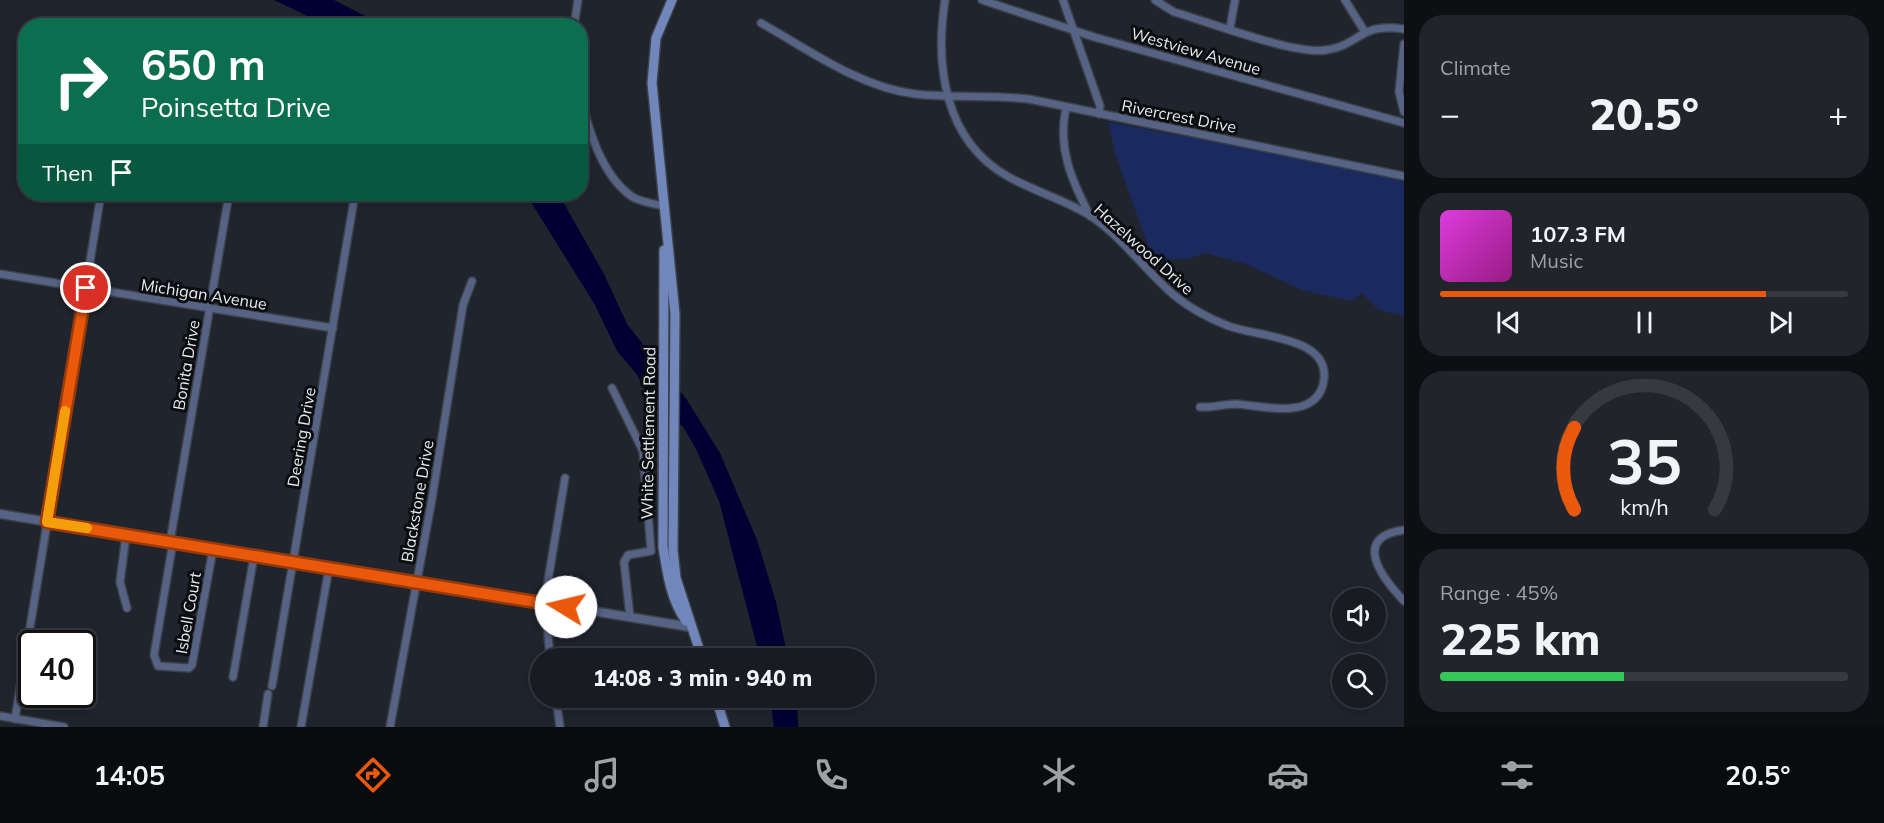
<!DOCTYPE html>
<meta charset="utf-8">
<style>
:root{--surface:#181b22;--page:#21242a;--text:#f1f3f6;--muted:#9fa1a5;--line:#363940;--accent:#ea580c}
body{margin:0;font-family:Mulish,sans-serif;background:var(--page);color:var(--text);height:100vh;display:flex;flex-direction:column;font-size:22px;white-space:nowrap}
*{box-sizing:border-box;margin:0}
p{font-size:20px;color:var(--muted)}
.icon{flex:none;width:33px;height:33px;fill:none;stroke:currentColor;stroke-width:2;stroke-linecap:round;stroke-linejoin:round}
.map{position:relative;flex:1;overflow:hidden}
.sheet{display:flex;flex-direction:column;gap:15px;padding:15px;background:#0d0f13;width:480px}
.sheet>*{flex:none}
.top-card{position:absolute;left:18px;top:18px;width:570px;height:183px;border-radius:24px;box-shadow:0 3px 15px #0003,0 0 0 2px var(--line);background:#0b6e4f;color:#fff;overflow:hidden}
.tools{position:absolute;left:1332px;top:588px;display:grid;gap:12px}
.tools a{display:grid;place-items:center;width:54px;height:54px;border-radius:50%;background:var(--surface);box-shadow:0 3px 15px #0003,0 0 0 2px var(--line);font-size:30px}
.speed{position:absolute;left:18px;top:630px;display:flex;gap:12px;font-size:30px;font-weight:700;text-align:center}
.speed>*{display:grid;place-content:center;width:78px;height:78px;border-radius:50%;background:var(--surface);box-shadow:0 3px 15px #0003,0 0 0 2px var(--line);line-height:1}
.speed .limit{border:3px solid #111;border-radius:9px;background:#fff;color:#111}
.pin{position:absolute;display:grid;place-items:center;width:51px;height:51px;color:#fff;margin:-26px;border:3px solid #fff;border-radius:50%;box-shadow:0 2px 6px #0007}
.me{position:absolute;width:66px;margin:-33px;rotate:279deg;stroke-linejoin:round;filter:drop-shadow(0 0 4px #0008)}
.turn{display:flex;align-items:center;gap:21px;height:126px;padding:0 24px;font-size:27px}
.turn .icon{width:78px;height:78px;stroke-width:2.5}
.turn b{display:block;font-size:42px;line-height:51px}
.then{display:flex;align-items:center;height:57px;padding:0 24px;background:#0003;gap:12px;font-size:22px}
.big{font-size:45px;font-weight:800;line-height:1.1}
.sheet .card{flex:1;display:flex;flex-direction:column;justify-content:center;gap:9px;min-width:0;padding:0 21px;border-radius:24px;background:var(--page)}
.sheet .dial{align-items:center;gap:0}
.dial svg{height:156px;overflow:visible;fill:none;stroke:var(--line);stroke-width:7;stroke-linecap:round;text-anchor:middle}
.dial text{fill:var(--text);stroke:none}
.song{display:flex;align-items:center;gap:18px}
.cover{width:72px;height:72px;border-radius:9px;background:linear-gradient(135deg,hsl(300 70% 55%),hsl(310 70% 35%))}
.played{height:6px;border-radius:3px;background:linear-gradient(90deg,var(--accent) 80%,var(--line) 80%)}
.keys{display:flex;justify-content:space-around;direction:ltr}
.heat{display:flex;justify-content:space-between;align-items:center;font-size:33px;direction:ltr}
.charge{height:9px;border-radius:4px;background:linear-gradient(90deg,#34c759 45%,var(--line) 0)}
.trip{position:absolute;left:530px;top:648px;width:345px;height:60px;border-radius:30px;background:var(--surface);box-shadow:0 3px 15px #0003,0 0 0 2px var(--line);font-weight:800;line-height:60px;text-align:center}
.menu{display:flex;height:96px;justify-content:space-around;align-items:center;background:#0a0b0e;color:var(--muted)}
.menu .icon{width:42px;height:42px}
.menu .active{color:var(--accent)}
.menu b{font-size:27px;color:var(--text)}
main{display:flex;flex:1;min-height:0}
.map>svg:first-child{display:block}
.green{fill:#1a2a5e}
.water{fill:#020033}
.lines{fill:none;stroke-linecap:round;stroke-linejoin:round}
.minor-casing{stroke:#3c4048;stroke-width:10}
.tertiary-casing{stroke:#3c4048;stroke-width:11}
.secondary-casing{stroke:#3c4048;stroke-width:12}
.minor{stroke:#566384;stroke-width:7}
.tertiary{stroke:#566384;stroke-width:8}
.secondary{stroke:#7186bb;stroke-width:9}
.route-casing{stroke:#983908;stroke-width:15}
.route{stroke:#ea580c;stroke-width:10}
.slow{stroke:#f59e0b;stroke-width:10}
.labels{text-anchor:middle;stroke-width:6;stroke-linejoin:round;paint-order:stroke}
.street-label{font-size:16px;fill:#e9ebf1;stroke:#0c0d11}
</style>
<main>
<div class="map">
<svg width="1404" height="727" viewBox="0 0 1404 727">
<rect width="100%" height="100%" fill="#20242d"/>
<path class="green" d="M1108,122L1327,163L1404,181V316L1379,310L1362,293L1351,301L1302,290L1246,264L1205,253L1188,259L1153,260L1115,153Z"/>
<g class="water">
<path d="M274,0H334L383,25H326Z"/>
<path d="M526,194H556L562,200L604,274L627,324L687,400L720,453L757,540L776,602L788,658H760L719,501L697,451L684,428L642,386L638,376L617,351L595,305Z"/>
<path d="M770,698H797L798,727H774Z"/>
</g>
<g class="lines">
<g class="minor-casing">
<g id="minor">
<path d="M945,0C935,65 944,140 1007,176C1033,191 1063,199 1089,215C1122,236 1145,271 1175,296C1190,308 1208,318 1226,325C1253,337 1329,335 1324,379C1319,422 1264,406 1236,404C1224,404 1212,408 1200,407"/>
<path d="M982,0L1094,37L1404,123"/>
<path d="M1063,0L1100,106L1099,114"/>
<path d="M1155,0L1174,12C1209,22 1294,55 1326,50C1361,45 1359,22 1404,29"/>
<path d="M1345,0L1365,32"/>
<path d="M761,23C809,50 859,87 915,94C953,98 991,95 1029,99L1404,176"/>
<path d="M574,26L578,0"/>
<path d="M1230,28L1235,0"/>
<path d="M1404,44L1399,92L1404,112"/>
<path d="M580,96C589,130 601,174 631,196C639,202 653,203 663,206"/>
<path d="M1066,108C1057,148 1072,181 1090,216"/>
<path d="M0,274L333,328"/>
<path d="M612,388L643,451L651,551L628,555L624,562L630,617"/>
<path d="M1404,530C1350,537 1383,579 1404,601"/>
<path d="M126,535L120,582L127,608"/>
<path d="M170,542L229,194"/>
<path d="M173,542L154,655L158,666L189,668L192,665L213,549"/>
<path d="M550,658L545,599L565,478"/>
<path d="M233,677L254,556"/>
<path d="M272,686L355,194"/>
<path d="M556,698L560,727"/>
<path d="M0,716L64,727"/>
<path d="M15,719L101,194"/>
<path d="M263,727L268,694"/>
<path d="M301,727L329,568"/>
<path d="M390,727L432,499L463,305L472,281"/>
</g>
</g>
<g class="tertiary-casing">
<path id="tertiary" d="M0,514L690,627"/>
</g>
<g class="secondary-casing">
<g id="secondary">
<path d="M672,0L656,38L652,83L675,314L673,550L676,578L702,658"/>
<path d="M664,250L663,547C667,573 671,601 686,621"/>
<path d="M716,698L725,727"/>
</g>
</g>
<use href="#minor" class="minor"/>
<use href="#tertiary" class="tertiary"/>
<use href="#secondary" class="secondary"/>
</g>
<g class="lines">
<g class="route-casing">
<path id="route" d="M86,288L47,522L566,607"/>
</g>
<use href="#route" class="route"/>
<path class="slow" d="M65,411L47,522L87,528"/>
</g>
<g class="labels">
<g class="street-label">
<text transform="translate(1196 51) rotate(16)" y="6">Westview Avenue</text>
<text transform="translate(1179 116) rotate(11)" y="6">Rivercrest Drive</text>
<text transform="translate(1144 249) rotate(42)" y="6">Hazelwood Drive</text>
<text transform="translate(204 294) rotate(9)" y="6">Michigan Avenue</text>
<text transform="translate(186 365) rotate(-80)" y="6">Bonita Drive</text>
<text transform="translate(648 433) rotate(-89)" y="6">White Settlement Road</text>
<text transform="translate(301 437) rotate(-80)" y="6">Deering Drive</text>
<text transform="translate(417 501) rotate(-80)" y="6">Blackstone Drive</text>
<text transform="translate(188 613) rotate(-80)" y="6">Isbell Court</text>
</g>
</g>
</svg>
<div class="tools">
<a><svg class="icon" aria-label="sound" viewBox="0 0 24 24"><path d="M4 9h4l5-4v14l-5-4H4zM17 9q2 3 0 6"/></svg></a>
<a><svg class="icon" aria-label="search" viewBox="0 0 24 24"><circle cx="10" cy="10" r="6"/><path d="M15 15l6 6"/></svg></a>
</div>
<div class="speed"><div class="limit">40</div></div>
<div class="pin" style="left:86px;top:288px;background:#d93025"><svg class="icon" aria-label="arrive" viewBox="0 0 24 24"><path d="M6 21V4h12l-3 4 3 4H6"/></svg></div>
<svg class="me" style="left:566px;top:607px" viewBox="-20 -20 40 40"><circle r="19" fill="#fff"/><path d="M0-13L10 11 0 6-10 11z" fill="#ea580c"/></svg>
<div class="trip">14:08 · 3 min · 940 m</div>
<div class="top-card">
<div class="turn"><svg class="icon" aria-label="right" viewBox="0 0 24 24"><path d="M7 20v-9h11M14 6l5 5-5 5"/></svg><div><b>650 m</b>Poinsetta Drive</div></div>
<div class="then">Then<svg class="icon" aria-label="arrive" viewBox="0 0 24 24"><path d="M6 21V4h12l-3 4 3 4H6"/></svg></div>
</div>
</div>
<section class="sheet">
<div class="card"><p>Climate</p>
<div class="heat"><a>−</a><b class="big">20.5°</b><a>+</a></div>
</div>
<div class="card">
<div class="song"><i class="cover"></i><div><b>107.3 FM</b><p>Music</p></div></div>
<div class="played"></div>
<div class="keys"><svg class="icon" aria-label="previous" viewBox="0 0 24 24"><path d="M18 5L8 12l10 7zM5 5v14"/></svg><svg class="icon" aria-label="pause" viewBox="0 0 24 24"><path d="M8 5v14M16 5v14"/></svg><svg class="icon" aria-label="next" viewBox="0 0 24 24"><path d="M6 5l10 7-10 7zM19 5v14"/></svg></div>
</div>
<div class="card dial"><svg viewBox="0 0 100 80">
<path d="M14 69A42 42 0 1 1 86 69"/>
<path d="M14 69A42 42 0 0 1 14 27" stroke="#ea580c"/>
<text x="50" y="56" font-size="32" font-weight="700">35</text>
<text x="50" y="72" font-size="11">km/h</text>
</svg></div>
<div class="card"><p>Range · 45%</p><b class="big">225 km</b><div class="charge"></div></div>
</section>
</main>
<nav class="menu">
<b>14:05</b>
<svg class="icon active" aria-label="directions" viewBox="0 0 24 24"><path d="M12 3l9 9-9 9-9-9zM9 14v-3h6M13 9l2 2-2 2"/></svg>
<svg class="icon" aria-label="music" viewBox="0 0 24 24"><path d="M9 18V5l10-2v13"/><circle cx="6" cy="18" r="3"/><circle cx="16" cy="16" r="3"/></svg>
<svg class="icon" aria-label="phone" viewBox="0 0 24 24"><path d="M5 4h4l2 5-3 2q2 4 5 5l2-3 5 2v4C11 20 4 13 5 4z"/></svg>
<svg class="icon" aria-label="climate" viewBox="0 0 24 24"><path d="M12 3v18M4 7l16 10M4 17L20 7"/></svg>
<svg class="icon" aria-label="car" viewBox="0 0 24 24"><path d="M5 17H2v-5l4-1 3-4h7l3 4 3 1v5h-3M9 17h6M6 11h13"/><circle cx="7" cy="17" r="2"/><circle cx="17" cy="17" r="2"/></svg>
<svg class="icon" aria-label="filters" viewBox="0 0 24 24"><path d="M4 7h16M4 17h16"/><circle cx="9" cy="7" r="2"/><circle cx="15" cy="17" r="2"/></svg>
<b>20.5°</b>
</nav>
